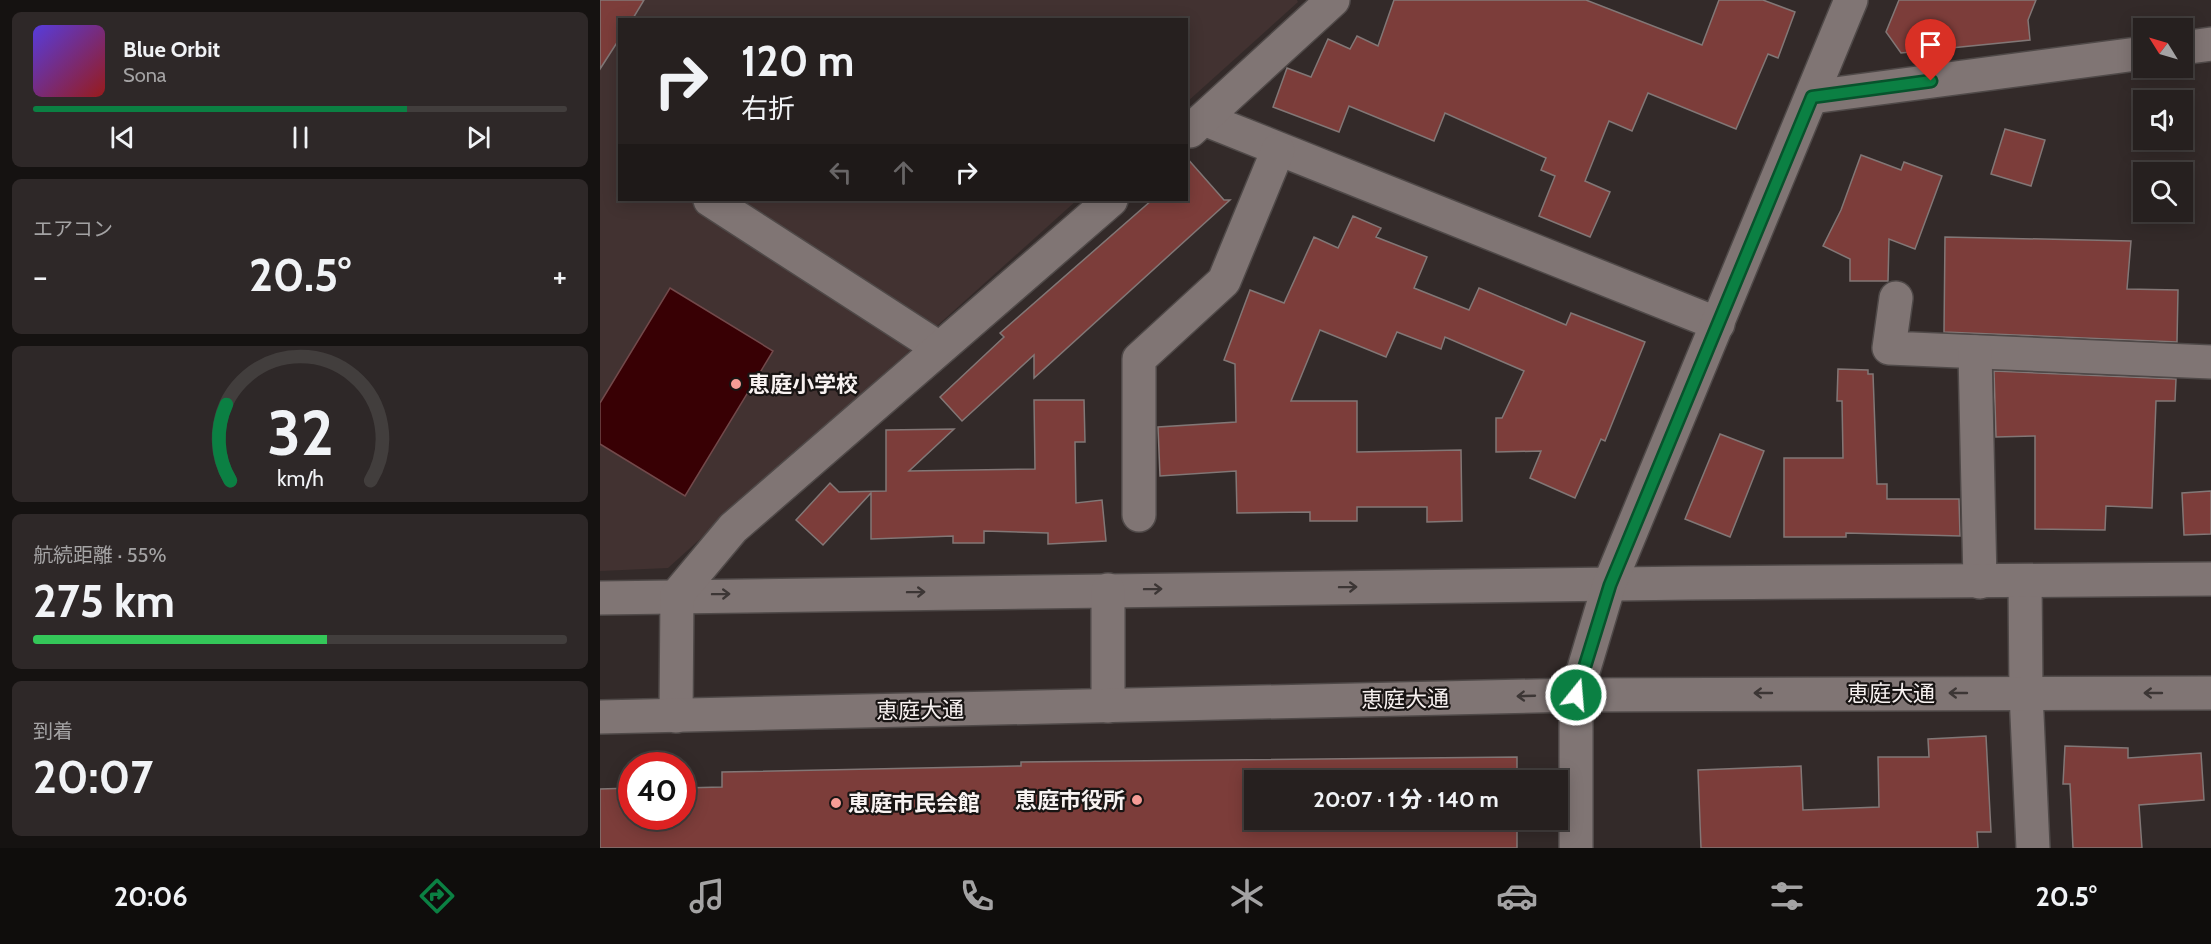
<!DOCTYPE html>
<html lang="ja">
<meta charset="utf-8">
<style>
:root{--surface:#26201f;--page:#2e2828;--text:#f1f3f6;--muted:#a4a3a4;--line:#423e3d;--accent:#0b8043}
body{margin:0;font-family:Cabin,"Noto Sans JP",sans-serif;background:var(--page);color:var(--text);height:100vh;display:flex;flex-direction:column;font-size:22px;white-space:nowrap}
*{box-sizing:border-box;margin:0}
p{font-size:20px;color:var(--muted)}
.icon{flex:none;width:33px;height:33px;fill:none;stroke:currentColor;stroke-width:2;stroke-linecap:round;stroke-linejoin:round}
.map{position:relative;flex:1;overflow:hidden}
.drawer{display:flex;flex-direction:column;gap:12px;padding:12px;background:#151211;width:600px}
.drawer>*{flex:none}
.guide{position:absolute;left:18px;top:18px;width:570px;height:183px;border-radius:0px;box-shadow:0 3px 15px #0003,0 0 0 2px var(--line);background:#26201f;color:var(--text);overflow:hidden}
.needle{width:39px;rotate:307deg}
.fabs{position:absolute;left:1533px;top:18px;display:grid;gap:12px}
.fabs a{display:grid;place-items:center;width:60px;height:60px;border-radius:0px;background:var(--surface);box-shadow:0 3px 15px #0003,0 0 0 2px var(--line);font-size:30px}
.speed{position:absolute;left:18px;top:752px;display:flex;gap:12px;font-size:30px;font-weight:700;text-align:center}
.speed>*{display:grid;place-content:center;width:78px;height:78px;border-radius:50%;background:var(--surface);box-shadow:0 3px 15px #0003,0 0 0 2px var(--line);line-height:1}
.speed .limit{border:9px solid #d22;background:#fff;color:#111}
.pin{position:absolute;display:grid;place-items:center;width:51px;height:51px;color:#fff;margin:-62px -26px;border-radius:50% 50% 50% 0;rotate:-45deg;box-shadow:0 0 6px #0007}
.pin .icon{rotate:45deg}
.me{position:absolute;width:66px;margin:-33px;rotate:17deg;stroke-linejoin:round;filter:drop-shadow(0 0 4px #0008)}
.turn{display:flex;align-items:center;gap:21px;height:126px;padding:0 24px;font-size:27px}
.turn .icon{width:78px;height:78px;stroke-width:2.5}
.turn b{display:block;font-size:42px;line-height:51px}
.lanes{display:flex;align-items:center;height:57px;padding:0 24px;background:#0003;justify-content:center;gap:30px;direction:ltr}
.lanes .off{opacity:.35}
.big{font-size:45px;font-weight:800;line-height:1.1}
.drawer .tile{flex:1;display:flex;flex-direction:column;justify-content:center;gap:9px;min-width:0;padding:0 21px;border-radius:9px;background:var(--page)}
.drawer .dial{align-items:center;gap:0}
.dial svg{height:156px;overflow:visible;fill:none;stroke:var(--line);stroke-width:7;stroke-linecap:round;text-anchor:middle}
.dial text{fill:var(--text);stroke:none}
.song{display:flex;align-items:center;gap:18px}
.cover{width:72px;height:72px;border-radius:9px;background:linear-gradient(135deg,hsl(250 70% 55%),hsl(0 70% 35%))}
.played{height:6px;border-radius:3px;background:linear-gradient(90deg,var(--accent) 70%,var(--line) 70%)}
.keys{display:flex;justify-content:space-around;direction:ltr}
.heat{display:flex;justify-content:space-between;align-items:center;font-size:33px;direction:ltr}
.charge{height:9px;border-radius:4px;background:linear-gradient(90deg,#34c759 55%,var(--line) 0)}
.trip{position:absolute;left:644px;top:770px;width:324px;height:60px;border-radius:0px;background:var(--surface);box-shadow:0 3px 15px #0003,0 0 0 2px var(--line);font-weight:800;line-height:60px;text-align:center}
.dock{display:flex;height:96px;justify-content:space-around;align-items:center;background:#0f0d0c;color:var(--muted)}
.dock .icon{width:42px;height:42px}
.dock .selected{color:var(--accent)}
.dock b{font-size:27px;color:var(--text)}
main{display:flex;flex:1;min-height:0}
.map>svg:first-child{display:block}
.built{fill:#423231}
.water{fill:#380004;stroke:#72494b;stroke-width:1.5}
.building{fill:#7c3d3a;stroke:#827776;stroke-width:1.5}
.lines{fill:none;stroke-linecap:round;stroke-linejoin:round}
.minor-casing{stroke:#4f4948;stroke-width:36}
.minor{stroke:#807574;stroke-width:33}
.oneway{stroke:#3c3635}
.route-casing{stroke:#07532c;stroke-width:15}
.route{stroke:#0b8043;stroke-width:10}
.poi-dot{fill:#f59c96;stroke:#181413;stroke-width:2}
.labels{text-anchor:middle;stroke-width:4.5;stroke-linejoin:round;paint-order:stroke}
.poi-label{font-size:22px;font-weight:bold;fill:#f8f2f1;stroke:#181413;text-anchor:start}
.street-label{font-size:22px;fill:#f8f2f1;stroke:#181413}
</style>
<main>
<section class="drawer">
<div class="tile">
<div class="song"><i class="cover"></i><div><b>Blue Orbit</b><p>Sona</p></div></div>
<div class="played"></div>
<div class="keys"><svg class="icon" aria-label="previous" viewBox="0 0 24 24"><path d="M18 5L8 12l10 7zM5 5v14"/></svg><svg class="icon" aria-label="pause" viewBox="0 0 24 24"><path d="M8 5v14M16 5v14"/></svg><svg class="icon" aria-label="next" viewBox="0 0 24 24"><path d="M6 5l10 7-10 7zM19 5v14"/></svg></div>
</div>
<div class="tile"><p>エアコン</p>
<div class="heat"><a>−</a><b class="big">20.5°</b><a>+</a></div>
</div>
<div class="tile dial"><svg viewBox="0 0 100 80">
<path d="M14 69A42 42 0 1 1 86 69"/>
<path d="M14 69A42 42 0 0 1 12 30" stroke="#0b8043"/>
<text x="50" y="56" font-size="32" font-weight="700">32</text>
<text x="50" y="72" font-size="11">km/h</text>
</svg></div>
<div class="tile"><p>航続距離 · 55%</p><b class="big">275 km</b><div class="charge"></div></div>
<div class="tile"><p>到着</p><b class="big">20:07</b></div>
</section>
<div class="map">
<svg width="1611" height="848" viewBox="0 0 1611 848">
<rect width="100%" height="100%" fill="#332a29"/>
<path class="built" d="M0,0H697L698,2L587,102L586,20H20V200H477L68,568L0,571Z"/>
<path class="water" d="M70,288L173,351L85,496L0,444V403Z"/>
<g class="building">
<path d="M0,0H44L32,20H20V38L0,69Z"/>
<path d="M794,0H986L1102,45L1119,0H1163L1195,12L1178,58L1168,54L1136,129L1048,93L1032,131L1009,121L985,181L1010,192L990,237L939,216L955,176L941,170L946,158L845,113L834,141L749,106L739,132L673,107L687,68L711,77L728,39L750,49L757,36L778,46Z"/>
<path d="M1299,0H1436L1428,20L1430,40L1301,53L1286,32Z"/>
<path d="M1405,129L1445,140L1431,186L1391,174Z"/>
<path d="M1261,155L1301,170L1304,162L1342,176L1315,249L1289,239L1288,281H1250V259L1223,246L1241,210Z"/>
<path d="M586,157L624,200H630L434,378V355L362,421L340,397L404,337L400,333L552,200H586Z"/>
<path d="M753,216L781,228L776,237L827,257L814,288L869,310L879,288L966,325L971,313L1045,342L1005,441L1001,439L975,498L930,478L941,451L896,452V418H902L924,371L845,337L841,349L797,332L786,357L720,330L691,401H757V452L861,450L862,521L827,522V507H757V521H710V512L637,513L636,471L560,476L558,427L636,422L635,364L624,360L650,290L684,303L714,237L738,248Z"/>
<path d="M1345,237L1531,241L1527,289L1578,290L1577,342L1344,332Z"/>
<path d="M1238,369L1268,370V374H1273L1277,484H1287V499H1359L1360,536L1246,533V537H1184V458H1243L1242,401H1237Z"/>
<path d="M1394,371L1576,379L1575,401H1556L1552,508L1506,506L1505,530L1435,529V436L1396,437Z"/>
<path d="M434,400H484L485,442H475L476,503L502,500L506,541L448,544V533L384,531V543H353V536L271,539V493L223,545L196,520L230,483L239,492L286,491V430L354,429L309,471L435,469Z"/>
<path d="M1120,434L1164,451L1130,537L1085,519Z"/>
<path d="M1611,491V534L1584,535L1582,493Z"/>
<path d="M1386,736L1391,832H1377L1378,848H1101L1098,770L1201,766L1203,810L1279,807L1278,757H1329L1328,739Z"/>
<path d="M1465,746L1528,748V758L1601,753L1604,800L1539,805L1542,848H1473L1470,784H1463Z"/>
<path d="M917,757V780H654V819H917V848H0V789L32,788V816H82V788L122,787V772L421,766V762Z"/>
</g>
<g class="lines">
<g class="minor-casing">
<g id="minor">
<path d="M1582,48L1611,44"/>
<path d="M1212,97L1544,53"/>
<path d="M604,119L1118,324"/>
<path d="M590,131L733,0"/>
<path d="M110,200L339,348"/>
<path d="M1296,298L1289,348L1611,362"/>
<path d="M1375,352L1380,582"/>
<path d="M539,515V359L624,281L678,150"/>
<path d="M1425,582L1426,693L1433,848"/>
<path d="M0,598L1091,583L1611,579"/>
<path d="M508,706V590"/>
<path d="M76,716L77,595L133,528L511,200"/>
<path d="M0,717L976,695L1611,693"/>
<path d="M976,848V695L1009,585L1251,0"/>
</g>
</g>
<use href="#minor" class="minor"/>
</g>
<defs><path id="oneway-shaft" d="M-6 0H5M1.5-3L5.5 0L1.5 3" fill="none" stroke-width="1.6" stroke-linecap="round" stroke-linejoin="round" transform="scale(1.5)"/></defs>
<g class="oneway">
<use href="#oneway-shaft" transform="translate(748 587) rotate(-1)"/>
<use href="#oneway-shaft" transform="translate(553 589) rotate(-1)"/>
<use href="#oneway-shaft" transform="translate(316 592) rotate(-1)"/>
<use href="#oneway-shaft" transform="translate(121 594) rotate(-1)"/>
<use href="#oneway-shaft" transform="translate(1163 693) rotate(180)"/>
<use href="#oneway-shaft" transform="translate(1358 693) rotate(180)"/>
<use href="#oneway-shaft" transform="translate(1553 693) rotate(180)"/>
<use href="#oneway-shaft" transform="translate(926 696) rotate(178)"/>
</g>
<g class="lines">
<g class="route-casing">
<path id="route" d="M976,695L1010,585L1212,97L1331,81"/>
</g>
<use href="#route" class="route"/>
</g>
<g class="poi-dot">
<circle cx="136" cy="384" r="6"/>
<circle cx="537" cy="800" r="6"/>
<circle cx="236" cy="803" r="6"/>
</g>
<g class="labels">
<g class="poi-label">
<text x="148" y="392">恵庭小学校</text>
<text x="525" y="808" text-anchor="end">恵庭市役所</text>
<text x="248" y="811">恵庭市民会館</text>
</g>
<g class="street-label">
<text x="1291" y="701">恵庭大通</text>
<text transform="translate(805 699) rotate(-1)" y="8">恵庭大通</text>
<text transform="translate(320 710) rotate(-1)" y="8">恵庭大通</text>
</g>
</g>
</svg>
<div class="fabs">
<a><svg class="needle" viewBox="-14 -14 28 28"><path d="M0-13l5 13h-10z" fill="#e53935"/><path d="M0 13l5-13h-10z" fill="#a4a3a4"/></svg></a>
<a><svg class="icon" aria-label="sound" viewBox="0 0 24 24"><path d="M4 9h4l5-4v14l-5-4H4zM17 9q2 3 0 6"/></svg></a>
<a><svg class="icon" aria-label="search" viewBox="0 0 24 24"><circle cx="10" cy="10" r="6"/><path d="M15 15l6 6"/></svg></a>
</div>
<div class="speed"><div class="limit">40</div></div>
<div class="pin" style="left:1331px;top:81px;background:#d93025"><svg class="icon" aria-label="arrive" viewBox="0 0 24 24"><path d="M6 21V4h12l-3 4 3 4H6"/></svg></div>
<svg class="me" style="left:976px;top:695px" viewBox="-20 -20 40 40"><circle r="17" fill="#0b8043" stroke="#fff" stroke-width="3"/><path d="M0-11L8 9 0 5-8 9z" fill="#fff"/></svg>
<div class="trip">20:07 · 1 分 · 140 m</div>
<div class="guide">
<div class="turn"><svg class="icon" aria-label="right" viewBox="0 0 24 24"><path d="M7 20v-9h11M14 6l5 5-5 5"/></svg><div><b>120 m</b>右折</div></div>
<div class="lanes"><svg class="icon off" aria-label="left" viewBox="0 0 24 24"><path d="M17 20v-9H6M10 6l-5 5 5 5"/></svg><svg class="icon off" aria-label="ahead" viewBox="0 0 24 24"><path d="M12 20V5M6 11l6-6 6 6"/></svg><svg class="icon" aria-label="right" viewBox="0 0 24 24"><path d="M7 20v-9h11M14 6l5 5-5 5"/></svg></div>
</div>
</div>
</main>
<nav class="dock">
<b>20:06</b>
<svg class="icon selected" aria-label="directions" viewBox="0 0 24 24"><path d="M12 3l9 9-9 9-9-9zM9 14v-3h6M13 9l2 2-2 2"/></svg>
<svg class="icon" aria-label="music" viewBox="0 0 24 24"><path d="M9 18V5l10-2v13"/><circle cx="6" cy="18" r="3"/><circle cx="16" cy="16" r="3"/></svg>
<svg class="icon" aria-label="phone" viewBox="0 0 24 24"><path d="M5 4h4l2 5-3 2q2 4 5 5l2-3 5 2v4C11 20 4 13 5 4z"/></svg>
<svg class="icon" aria-label="climate" viewBox="0 0 24 24"><path d="M12 3v18M4 7l16 10M4 17L20 7"/></svg>
<svg class="icon" aria-label="car" viewBox="0 0 24 24"><path d="M5 17H2v-5l4-1 3-4h7l3 4 3 1v5h-3M9 17h6M6 11h13"/><circle cx="7" cy="17" r="2"/><circle cx="17" cy="17" r="2"/></svg>
<svg class="icon" aria-label="filters" viewBox="0 0 24 24"><path d="M4 7h16M4 17h16"/><circle cx="9" cy="7" r="2"/><circle cx="15" cy="17" r="2"/></svg>
<b>20.5°</b>
</nav>
